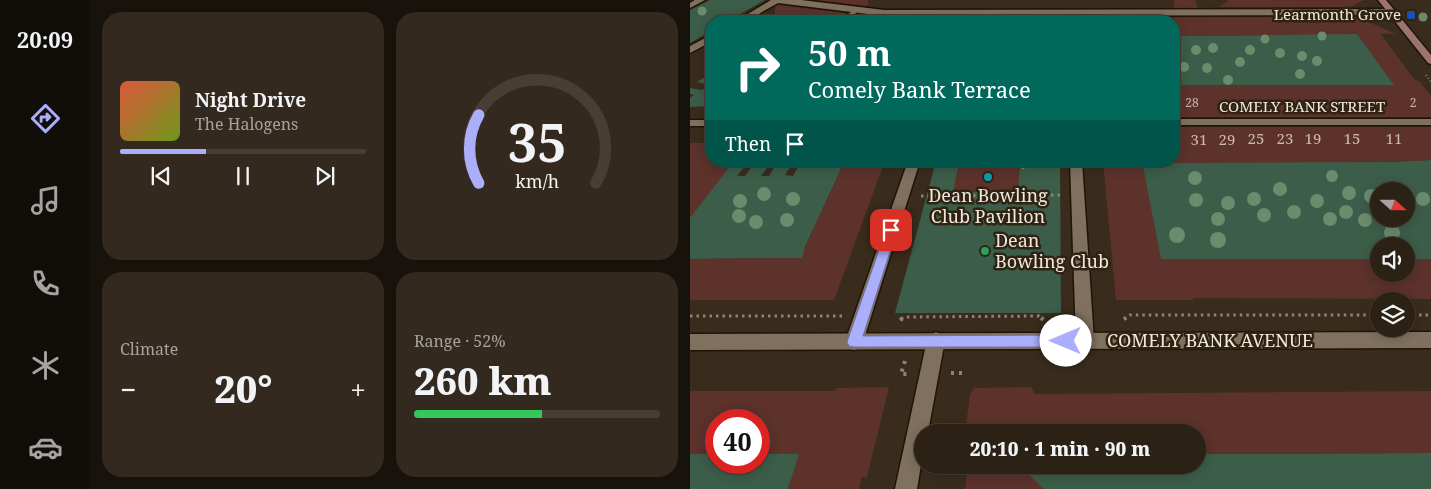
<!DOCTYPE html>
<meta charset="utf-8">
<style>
:root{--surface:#2b2115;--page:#33291e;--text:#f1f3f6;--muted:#a6a3a0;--line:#473e34;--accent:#abaffb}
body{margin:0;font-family:"Noto Serif",serif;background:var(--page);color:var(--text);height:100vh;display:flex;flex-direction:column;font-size:19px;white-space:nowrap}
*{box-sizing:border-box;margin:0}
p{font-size:16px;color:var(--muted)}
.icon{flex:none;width:28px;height:28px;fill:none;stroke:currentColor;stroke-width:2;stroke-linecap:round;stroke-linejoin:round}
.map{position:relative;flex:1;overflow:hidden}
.side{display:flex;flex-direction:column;gap:12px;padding:12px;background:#18120c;width:600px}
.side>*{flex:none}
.guide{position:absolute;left:15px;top:15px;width:475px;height:152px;border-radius:20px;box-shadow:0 2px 12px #0003,0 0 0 1px var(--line);background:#00695c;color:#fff;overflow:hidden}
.needle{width:32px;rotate:111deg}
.fabs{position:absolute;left:680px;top:182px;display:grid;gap:10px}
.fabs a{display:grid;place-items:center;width:45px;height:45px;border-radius:50%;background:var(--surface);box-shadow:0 2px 12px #0003,0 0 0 1px var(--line);font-size:25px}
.speed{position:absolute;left:15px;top:409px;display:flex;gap:10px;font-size:25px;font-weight:700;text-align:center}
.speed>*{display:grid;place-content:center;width:65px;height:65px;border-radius:50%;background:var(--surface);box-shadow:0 2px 12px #0003,0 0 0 1px var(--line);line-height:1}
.speed .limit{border:8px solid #d22;background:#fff;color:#111}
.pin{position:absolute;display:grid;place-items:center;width:42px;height:42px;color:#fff;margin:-21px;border-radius:10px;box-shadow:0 2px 8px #0006}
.me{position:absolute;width:55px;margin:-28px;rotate:270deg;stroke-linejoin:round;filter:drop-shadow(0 0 4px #0008)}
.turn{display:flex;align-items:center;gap:18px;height:105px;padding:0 20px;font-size:22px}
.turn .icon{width:65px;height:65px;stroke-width:2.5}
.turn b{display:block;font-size:35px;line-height:42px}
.then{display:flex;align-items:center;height:48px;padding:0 20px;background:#0003;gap:10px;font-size:19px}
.big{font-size:38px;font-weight:800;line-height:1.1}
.side .card{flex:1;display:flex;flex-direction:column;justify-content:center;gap:8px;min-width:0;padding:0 18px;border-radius:20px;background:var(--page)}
.side .dial{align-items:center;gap:0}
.dial svg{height:130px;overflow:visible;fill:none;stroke:var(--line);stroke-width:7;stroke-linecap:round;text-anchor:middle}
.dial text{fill:var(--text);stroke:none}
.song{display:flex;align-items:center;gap:15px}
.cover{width:60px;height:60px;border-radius:8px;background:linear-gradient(135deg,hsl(10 70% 55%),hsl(80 70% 35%))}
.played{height:5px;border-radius:2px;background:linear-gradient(90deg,var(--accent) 35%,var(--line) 35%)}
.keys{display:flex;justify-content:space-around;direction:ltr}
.heat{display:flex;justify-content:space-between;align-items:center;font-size:28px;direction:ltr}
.charge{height:8px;border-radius:4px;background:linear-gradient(90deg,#34c759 52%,var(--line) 0)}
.side .tiles{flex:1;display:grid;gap:12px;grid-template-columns:repeat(2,1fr)}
.trip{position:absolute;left:224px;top:424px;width:292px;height:50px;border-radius:25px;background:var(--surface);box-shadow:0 2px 12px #0003,0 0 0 1px var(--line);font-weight:800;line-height:50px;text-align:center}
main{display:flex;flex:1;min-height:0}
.menu{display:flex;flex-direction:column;width:90px;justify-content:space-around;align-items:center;background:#110d08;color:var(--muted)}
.menu .icon{width:35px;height:35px}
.menu .current{color:var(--accent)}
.menu b{font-size:22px;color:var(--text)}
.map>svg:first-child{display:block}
.green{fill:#3c5d49;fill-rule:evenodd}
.building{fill:#5c322b}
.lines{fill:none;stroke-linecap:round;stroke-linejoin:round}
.service-casing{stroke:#201405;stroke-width:3}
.minor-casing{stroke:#201405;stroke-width:3}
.tertiary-casing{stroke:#201405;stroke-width:3}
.secondary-casing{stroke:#201405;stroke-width:3}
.path-far3{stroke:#8e8376;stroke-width:2;stroke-dasharray:1 2.5;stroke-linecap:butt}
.path-far2{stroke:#8e8376;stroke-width:2.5;stroke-dasharray:2 3;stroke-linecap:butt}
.path-far1{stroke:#8e8376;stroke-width:3;stroke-dasharray:2.5 4;stroke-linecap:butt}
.path{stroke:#8e8376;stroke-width:4;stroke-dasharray:3 5;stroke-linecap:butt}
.service{fill:#80715f;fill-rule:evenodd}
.minor{fill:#80715f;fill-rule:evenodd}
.tertiary{fill:#80715f;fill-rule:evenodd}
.secondary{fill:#9b756d;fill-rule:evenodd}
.tree{fill:#6a8c6d}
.route{fill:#abaffb;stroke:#6f72a3}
.transit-dot{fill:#1a4fb4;stroke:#2f2312;stroke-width:2}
.culture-dot{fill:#0f9aa8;stroke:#2f2312;stroke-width:2}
.leisure-dot{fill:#2e9e5b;stroke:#2f2312;stroke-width:2}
.labels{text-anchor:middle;stroke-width:5;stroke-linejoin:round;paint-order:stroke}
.far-number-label{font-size:12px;fill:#cbbab0}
.far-poi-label{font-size:15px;fill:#f0e8dd;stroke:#2f2312;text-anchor:end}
.far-street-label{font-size:15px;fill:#f0e8dd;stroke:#2f2312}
.number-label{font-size:15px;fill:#cbbab0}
.poi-label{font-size:18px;fill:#f0e8dd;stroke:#2f2312}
.street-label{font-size:18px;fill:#f0e8dd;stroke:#2f2312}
</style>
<main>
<nav class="menu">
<b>20:09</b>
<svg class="icon current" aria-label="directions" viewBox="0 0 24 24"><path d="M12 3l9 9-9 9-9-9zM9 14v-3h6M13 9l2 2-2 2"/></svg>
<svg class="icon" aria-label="music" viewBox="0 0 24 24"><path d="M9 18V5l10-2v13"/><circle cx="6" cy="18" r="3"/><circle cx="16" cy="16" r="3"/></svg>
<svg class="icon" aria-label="phone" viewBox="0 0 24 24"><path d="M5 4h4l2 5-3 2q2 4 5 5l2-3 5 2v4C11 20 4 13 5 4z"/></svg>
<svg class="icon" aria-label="climate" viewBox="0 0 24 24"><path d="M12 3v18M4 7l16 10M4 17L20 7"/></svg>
<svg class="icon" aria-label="car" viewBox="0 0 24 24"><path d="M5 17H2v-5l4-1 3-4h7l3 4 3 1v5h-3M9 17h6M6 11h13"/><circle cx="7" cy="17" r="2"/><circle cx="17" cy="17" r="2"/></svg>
</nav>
<section class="side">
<div class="tiles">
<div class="card">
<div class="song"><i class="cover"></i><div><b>Night Drive</b><p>The Halogens</p></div></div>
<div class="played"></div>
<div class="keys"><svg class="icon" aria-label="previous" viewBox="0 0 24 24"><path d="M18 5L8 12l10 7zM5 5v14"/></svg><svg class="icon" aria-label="pause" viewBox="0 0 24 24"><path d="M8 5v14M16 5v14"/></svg><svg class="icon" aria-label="next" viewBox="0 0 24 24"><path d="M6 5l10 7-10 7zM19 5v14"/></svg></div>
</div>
<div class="card dial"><svg viewBox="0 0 100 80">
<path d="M14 69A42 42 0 1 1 86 69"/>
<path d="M14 69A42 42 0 0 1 14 27" stroke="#abaffb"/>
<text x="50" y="56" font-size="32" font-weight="700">35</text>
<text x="50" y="72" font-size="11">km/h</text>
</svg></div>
<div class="card"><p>Climate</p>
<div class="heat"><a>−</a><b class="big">20°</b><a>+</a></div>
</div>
<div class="card"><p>Range · 52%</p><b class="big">260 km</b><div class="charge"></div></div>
</div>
</section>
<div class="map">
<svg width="741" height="489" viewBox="0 0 741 489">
<rect width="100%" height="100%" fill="#392c1c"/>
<g class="green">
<path d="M20,0H75L38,21H21V31L0,43V10Z"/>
<path d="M665,30L692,68L701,69L694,71L705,86L694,85H484V36L591,35V34Z"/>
<path d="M15,77L21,78V106L0,107V98L4,95L0,94V88L12,90L19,85L7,82Z"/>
<path d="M741,160V259H716V246H689V259H493L473,265L469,264L449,162H696ZM689,191H716V219H689Z"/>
<path d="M111,161L157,163L152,167L115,247V258L0,259V177L40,165H56L47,176H55L63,165H79L71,176H79L86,165H101L95,175L103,176Z"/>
<path d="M246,161H370L371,313H205Z"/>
<path d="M112,447L106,477L100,482L98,489H0V454H26V462H69V454H105Z"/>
<path d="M741,453V489H344L337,473L338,465H508V454Z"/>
</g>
<g class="building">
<path d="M127,0H178V6Z"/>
<path d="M484,0H505L508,8H484Z"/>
<path d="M539,0H674L660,7H529Z"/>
<path d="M88,5L156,13L146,21H84L85,7Z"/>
<path d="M484,17H667L706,34H691L724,79L730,82L741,96V117H484V85H704L667,34L484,36Z"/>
<path d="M484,127H741V160L696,162L484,163Z"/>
<path d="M0,143H21V161H44L0,218Z"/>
<path d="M155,161H195L144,300H0V259L112,258L115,247Z"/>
<path d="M413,161H452L471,259H689V274H716V259H741V299L503,298V300H426Z"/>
<path d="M330,162L328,192H263L269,163Z"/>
<path d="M199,387L177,477H172L169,489H98L109,454H69V420H26V454H0V391H145L146,388Z"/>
<path d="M341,387L345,394L741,391V453L508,454V432H275L280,395L284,388Z"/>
<path d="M272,465H338L337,473L354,489H275L277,474H271Z"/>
</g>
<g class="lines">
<g class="service-casing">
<path id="service" d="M164,10L167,12L166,13L155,21H148Z"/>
</g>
<g class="minor-casing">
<g id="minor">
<path d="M5,0H15L0,8V3Z"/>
<path d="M81,0H111L194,10L701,9L705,12L701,15L194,16L88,3L56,21H46Z"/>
<path d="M21,35V42L0,53V46Z"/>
<rect x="484" y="119" width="257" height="6"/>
<rect x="0" y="120" width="21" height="6"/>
<path d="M218,161H230L173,342L170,348L164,350L158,348L155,342Z"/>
<path d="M380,161H392L404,341L401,346L395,349L389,346L386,341Z"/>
<path d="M246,332L252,335L255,340L238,432H232V459L227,489H205L237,340L240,335Z"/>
</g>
</g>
<g class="tertiary-casing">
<path id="tertiary" d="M741,332V348L0,350V334Z"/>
</g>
<g class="secondary-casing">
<path id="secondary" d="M688,0H696L741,55V64L738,63Z"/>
</g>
<path class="path-far3" d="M736,75L741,82"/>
<g class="path-far2">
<path d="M242,165H256"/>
<path d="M333,169L334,161"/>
</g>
<g class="path-far1">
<path d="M231,196L370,195"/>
<path d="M716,315H741"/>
<path d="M0,316H152"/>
<path d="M211,319L214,317L349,316L353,319"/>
<path d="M434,319L440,315H689"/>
</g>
<g class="path">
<path d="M351,318L354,320"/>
<path d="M434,319L436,318"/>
<path d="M210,320L213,318"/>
<path d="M215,361L211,374H217"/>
<path d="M261,373H273"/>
</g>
<use href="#service" class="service"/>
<use href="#minor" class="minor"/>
<use href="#tertiary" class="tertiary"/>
<use href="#secondary" class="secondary"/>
</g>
<g class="tree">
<circle cx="12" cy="11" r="4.5"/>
<circle cx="733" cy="17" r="4.5"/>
<circle cx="632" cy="36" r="4.5"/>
<circle cx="575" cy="39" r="4.5"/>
<circle cx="523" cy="48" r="5"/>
<circle cx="506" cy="50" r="5"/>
<circle cx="560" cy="50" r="5"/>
<circle cx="590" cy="53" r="5"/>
<circle cx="612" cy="56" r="5"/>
<circle cx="627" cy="61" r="5"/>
<circle cx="550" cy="62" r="5"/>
<circle cx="494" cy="67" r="5"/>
<circle cx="517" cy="68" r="5"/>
<circle cx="610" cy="74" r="5"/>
<circle cx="538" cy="80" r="5"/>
<circle cx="642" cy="176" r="6"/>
<circle cx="505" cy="178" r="7"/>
<circle cx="590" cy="189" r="7"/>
<circle cx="659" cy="193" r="7"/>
<circle cx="74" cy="194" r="7"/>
<circle cx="681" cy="196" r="7"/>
<circle cx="103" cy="199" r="7"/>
<circle cx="564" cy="199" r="7"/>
<circle cx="733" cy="199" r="7"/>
<circle cx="506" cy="200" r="7"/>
<circle cx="50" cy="201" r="7"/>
<circle cx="627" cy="201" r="7"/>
<circle cx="538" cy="203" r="7"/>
<circle cx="604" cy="212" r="7"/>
<circle cx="656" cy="212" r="7"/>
<circle cx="574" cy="215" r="7"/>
<circle cx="49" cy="216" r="7"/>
<circle cx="528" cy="219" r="7"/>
<circle cx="640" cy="219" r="7"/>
<circle cx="97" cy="220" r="7"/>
<circle cx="675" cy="220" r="7"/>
<circle cx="66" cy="222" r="7"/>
<circle cx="702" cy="233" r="8"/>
<circle cx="487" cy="235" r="8"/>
<circle cx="528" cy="240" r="8"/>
</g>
<path class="route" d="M201,226L207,230L173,336L376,335L381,337L383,341L381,345L376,347H164L159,346L157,342L196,230Z"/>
<rect class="transit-dot" x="716" y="10" width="10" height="10" rx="2.5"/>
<circle class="culture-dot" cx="298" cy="177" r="5"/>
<circle class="leisure-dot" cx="295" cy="251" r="5"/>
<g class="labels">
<g class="far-number-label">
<text x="502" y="107">28</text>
<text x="723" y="107">2</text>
</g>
<g class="far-poi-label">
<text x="711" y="20">Learmonth Grove</text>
</g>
<g class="far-street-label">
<text x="612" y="112">COMELY BANK STREET</text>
</g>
<g class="number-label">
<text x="566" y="144">25</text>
<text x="595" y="144">23</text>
<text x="623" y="144">19</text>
<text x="662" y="144">15</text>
<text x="704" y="144">11</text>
<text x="509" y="145">31</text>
<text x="537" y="145">29</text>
</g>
<g class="poi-label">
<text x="298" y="202">Dean Bowling<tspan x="298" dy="21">Club Pavilion</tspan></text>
<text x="305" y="247" text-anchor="start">Dean<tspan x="305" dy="21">Bowling Club</tspan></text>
</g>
<g class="street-label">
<text x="520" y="347">COMELY BANK AVENUE</text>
</g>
</g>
</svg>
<div class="fabs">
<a><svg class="needle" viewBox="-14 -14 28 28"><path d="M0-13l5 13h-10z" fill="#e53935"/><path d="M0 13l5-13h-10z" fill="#a6a3a0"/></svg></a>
<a><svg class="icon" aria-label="sound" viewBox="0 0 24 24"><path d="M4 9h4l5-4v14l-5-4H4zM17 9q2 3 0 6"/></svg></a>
<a><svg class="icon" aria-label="layers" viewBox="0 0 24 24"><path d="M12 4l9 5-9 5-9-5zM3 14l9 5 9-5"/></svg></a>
</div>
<div class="speed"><div class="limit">40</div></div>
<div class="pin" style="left:201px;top:230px;background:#d93025"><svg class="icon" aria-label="arrive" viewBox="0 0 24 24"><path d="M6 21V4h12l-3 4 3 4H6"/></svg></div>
<svg class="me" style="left:376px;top:341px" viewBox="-20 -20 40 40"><circle r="19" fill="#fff"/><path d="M0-13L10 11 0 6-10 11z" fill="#abaffb"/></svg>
<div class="trip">20:10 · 1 min · 90 m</div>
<div class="guide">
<div class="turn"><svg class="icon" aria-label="right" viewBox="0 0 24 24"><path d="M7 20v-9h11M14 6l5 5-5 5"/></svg><div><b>50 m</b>Comely Bank Terrace</div></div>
<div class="then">Then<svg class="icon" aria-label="arrive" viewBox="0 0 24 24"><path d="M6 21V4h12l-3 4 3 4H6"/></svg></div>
</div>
</div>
</main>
